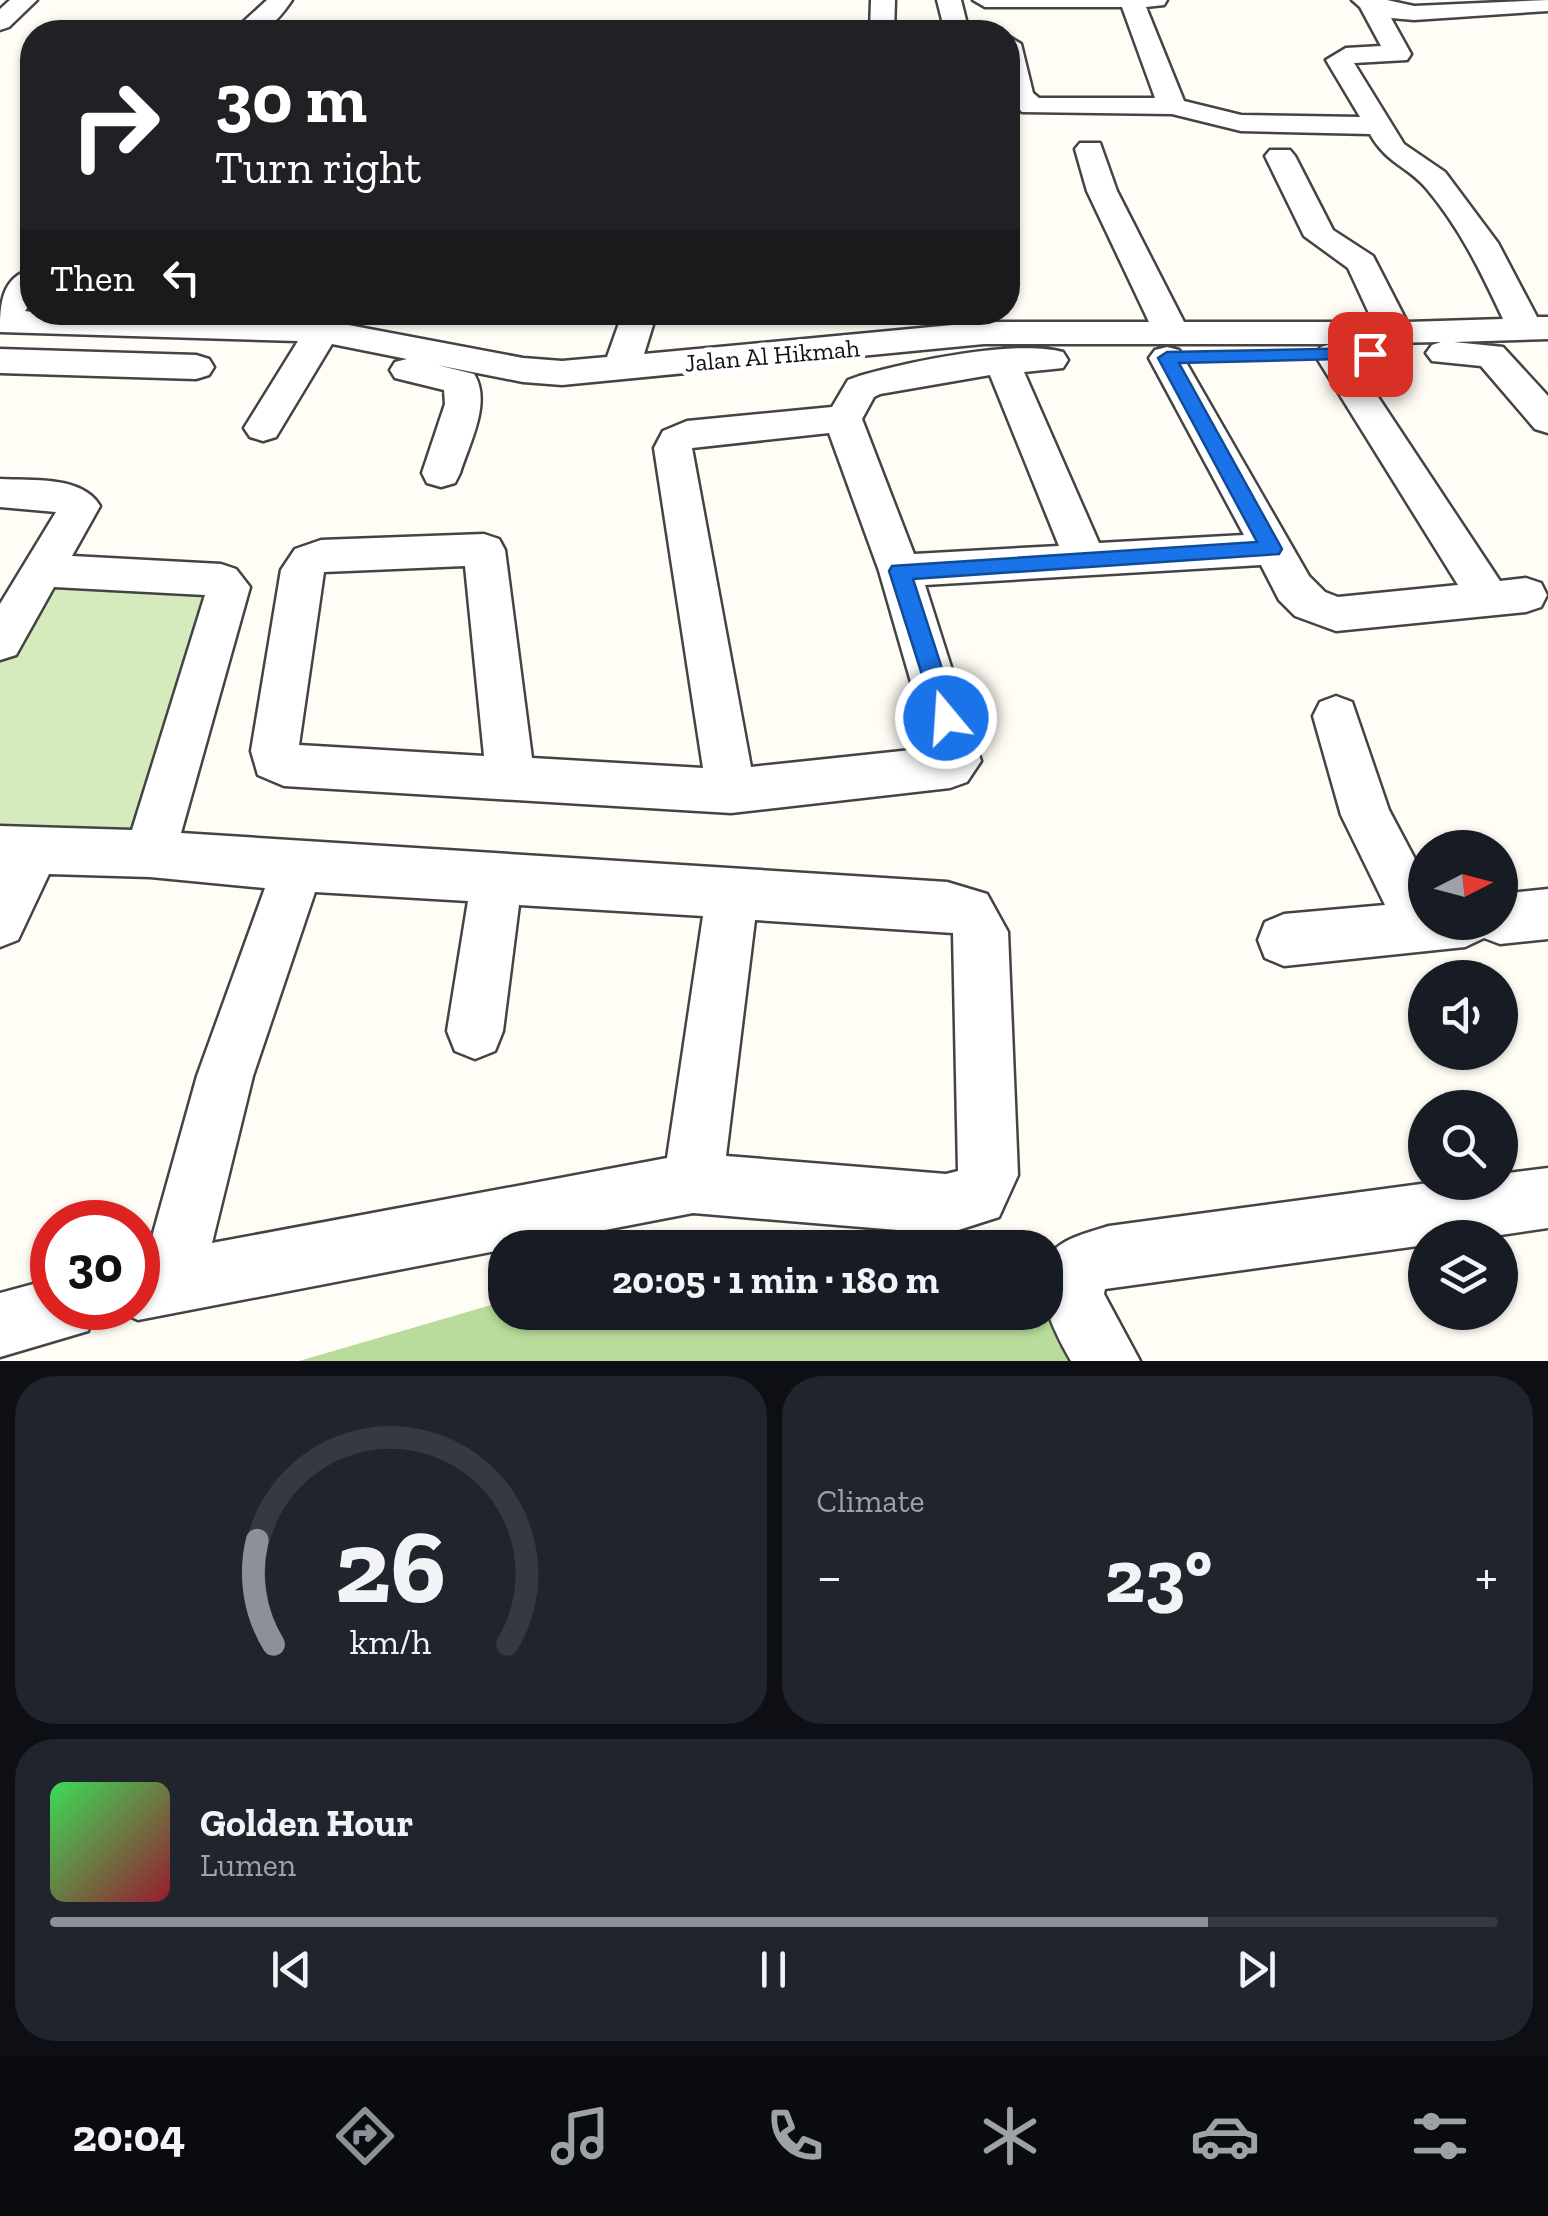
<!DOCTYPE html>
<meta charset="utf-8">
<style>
:root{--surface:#171b24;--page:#20242c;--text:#f1f3f6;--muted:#9ea1a6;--line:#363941;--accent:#8c9099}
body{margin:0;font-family:"Zilla Slab",serif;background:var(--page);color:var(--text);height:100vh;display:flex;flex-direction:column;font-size:38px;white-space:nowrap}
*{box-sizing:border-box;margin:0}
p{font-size:32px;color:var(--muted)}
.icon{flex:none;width:55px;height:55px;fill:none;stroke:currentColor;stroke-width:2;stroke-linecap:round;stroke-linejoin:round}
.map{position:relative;height:1361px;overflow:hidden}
.drawer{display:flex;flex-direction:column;gap:15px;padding:15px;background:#0d0f14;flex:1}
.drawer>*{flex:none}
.banner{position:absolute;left:20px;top:20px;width:1000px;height:305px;border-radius:40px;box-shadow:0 2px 8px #0004;background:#202124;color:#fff;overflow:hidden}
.needle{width:65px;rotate:84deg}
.buttons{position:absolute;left:1408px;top:830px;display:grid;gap:20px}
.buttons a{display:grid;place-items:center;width:110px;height:110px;border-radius:50%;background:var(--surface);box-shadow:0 2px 8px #0004;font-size:50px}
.speed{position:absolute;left:30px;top:1200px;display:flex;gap:20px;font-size:50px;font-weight:700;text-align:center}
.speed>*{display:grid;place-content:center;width:130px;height:130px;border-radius:50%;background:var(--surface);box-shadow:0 2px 8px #0004;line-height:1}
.speed .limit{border:15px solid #d22;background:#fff;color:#111}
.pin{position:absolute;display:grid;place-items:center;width:85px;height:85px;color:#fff;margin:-42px;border-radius:20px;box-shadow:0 5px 15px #0006}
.me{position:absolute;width:110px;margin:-55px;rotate:342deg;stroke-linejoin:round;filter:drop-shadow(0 0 8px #0008)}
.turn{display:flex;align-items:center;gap:35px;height:210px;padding:0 30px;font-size:45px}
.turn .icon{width:130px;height:130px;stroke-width:2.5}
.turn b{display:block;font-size:70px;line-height:85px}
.then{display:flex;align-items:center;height:95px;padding:0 30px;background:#0003;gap:20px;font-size:38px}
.big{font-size:75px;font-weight:700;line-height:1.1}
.drawer .widget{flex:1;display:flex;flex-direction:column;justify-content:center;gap:15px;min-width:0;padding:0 35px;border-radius:40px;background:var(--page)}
.drawer .dial{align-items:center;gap:0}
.dial svg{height:260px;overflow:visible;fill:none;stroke:var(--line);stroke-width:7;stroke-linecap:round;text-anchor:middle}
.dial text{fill:var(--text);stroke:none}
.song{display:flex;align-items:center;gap:30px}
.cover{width:120px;height:120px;border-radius:15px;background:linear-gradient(135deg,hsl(130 70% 55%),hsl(350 70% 35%))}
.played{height:10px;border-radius:5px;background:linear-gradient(90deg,var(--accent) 80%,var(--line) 80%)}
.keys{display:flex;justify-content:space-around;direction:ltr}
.heat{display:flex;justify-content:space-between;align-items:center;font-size:55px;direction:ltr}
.drawer .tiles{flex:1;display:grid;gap:15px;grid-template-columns:1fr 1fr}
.widget:last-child{grid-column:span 2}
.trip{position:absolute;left:488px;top:1230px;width:575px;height:100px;border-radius:40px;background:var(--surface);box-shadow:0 2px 8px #0004;font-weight:700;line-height:100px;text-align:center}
.tabs{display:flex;height:160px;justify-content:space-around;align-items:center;background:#090b0e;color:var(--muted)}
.tabs .icon{width:70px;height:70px}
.tabs .selected{color:var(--accent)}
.tabs b{font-size:45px;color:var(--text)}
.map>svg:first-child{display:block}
.green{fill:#d5ebbd}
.forest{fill:#b9dc9c}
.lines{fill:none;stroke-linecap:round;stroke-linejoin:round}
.service-casing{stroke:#444;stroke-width:6}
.minor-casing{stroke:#444;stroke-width:5}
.service{fill:#fff;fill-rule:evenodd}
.minor{fill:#fff;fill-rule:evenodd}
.route{fill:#1a73e8;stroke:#114b97;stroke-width:2.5}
.labels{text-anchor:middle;stroke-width:10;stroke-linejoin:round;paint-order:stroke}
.far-street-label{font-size:25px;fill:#111;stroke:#fff}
</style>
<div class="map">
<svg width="1548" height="1361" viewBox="0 0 1548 1361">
<rect width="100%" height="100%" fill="#fffdf5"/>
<path class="green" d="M43,570L221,580L150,854L0,848V642Z"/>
<path class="forest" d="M505,1301V1312H1045V1308L1079,1361H299Z"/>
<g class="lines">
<g class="service-casing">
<path id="service" d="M325,312H342L328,335H316L313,331Z"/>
</g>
<g class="minor-casing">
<g id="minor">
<path d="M10,0H37L9,27L0,30V9Z"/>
<path d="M267,0H292C273,28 265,32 232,32Z"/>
<path d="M871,0H895L894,32H870Z"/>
<path d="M937,0H961L969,32H945Z"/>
<path d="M973,0H1167L1164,5L1146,7L1184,101L1241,115L1360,117L1326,60L1346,48L1381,46L1360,7L1352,0H1387L1414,6L1548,0V11L1414,20L1391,18L1411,54L1407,60L1354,63L1404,144L1445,172L1498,243L1537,317H1548V339L1454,342L1503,347L1548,396V433L1535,429L1481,366L1432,361L1426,353L1432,345L1441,342L1335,344L1345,347L1500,581L1526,578L1541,583L1547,595L1541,607L1526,612L1336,631L1295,616L1279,600L1261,565L925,585L981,761L967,782L950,788L731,813L284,786L258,775L251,751L281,570L295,549L321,540L484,534L499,539L505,550L532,758L703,768L654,448L663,431L687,421L832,407L848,380L859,376C907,362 1016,339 1063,352L1068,360L1063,368L1024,372L1099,543L1244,535L1149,358L1155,350L1167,347L1179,350L1309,576L1325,592L1338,597L1458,585L1315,355L1321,347L1331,344H984L562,385L523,382L437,365L474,374C492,402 469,444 460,473L455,483L441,487L427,483L422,473L445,404L444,390L395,378L390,370L395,362L407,359L332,344L276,437L263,441L250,437L244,428L298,341L0,332C0,305 1,277 32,269V301L25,311L32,312L322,320L523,358L562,361L607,357L623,312H657L644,354L984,322H1149L1087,191L1075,149L1080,143H1100L1117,191L1184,322H1373L1348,268L1304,236L1265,156L1270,150H1290L1295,156L1333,230L1373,256L1407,322L1503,319C1481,272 1460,228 1426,188C1407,166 1386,163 1370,134L1241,131L1172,114L1022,112L1008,98V36L1021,44L1033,93L1039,98H1155L1122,7H985ZM990,375L1059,546L914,554L862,419L874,397L880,394ZM829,433L879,571L930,748L751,767L692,448ZM465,566L484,756L299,745L324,572Z"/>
<path d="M0,349L196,355L209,359L214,367L209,375L196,379L0,373Z"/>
<path d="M0,479C31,481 82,475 100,506L72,556L221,564L236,569L250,587L181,833L947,882L987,894L1008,932L1018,1175L999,1217L946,1234L693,1213L138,1320L116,1310L114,1308H138V1257L147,1255L197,1076L265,888L150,877L49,874L18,940L0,947V826L132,830L205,595L54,587L16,655L0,660V604L56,512L0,507ZM315,892L468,901L447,1031L455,1051L475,1059L495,1051L503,1031L519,905L703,916L667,1158L212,1243L253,1076ZM755,920L953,933L958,1171L946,1174L726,1156Z"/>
<path d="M1336,696L1352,702L1389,810L1425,878V922H1500V894L1548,889V939L1500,944L1484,938L1465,947L1284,966L1265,958L1258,940L1265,922L1284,914L1385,905L1341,815L1313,716L1320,702Z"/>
<path d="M1548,1168V1228L1480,1238H1425V1245L1105,1289L1104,1294L1140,1361H1071C1056,1335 1026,1279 1052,1252C1066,1237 1090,1232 1109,1226L1436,1182H1500V1174Z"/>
<path d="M52,1279V1308H97L88,1331L0,1357V1293Z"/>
</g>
</g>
<use href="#service" class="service"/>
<use href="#minor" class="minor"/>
</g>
<path class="route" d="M1370,348L1379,354L1377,358L1179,363L1282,549L1279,554L913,579L958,718L954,725H938L889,571L892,566L1257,542L1158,358L1167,352Z"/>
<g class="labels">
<g class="far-street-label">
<text transform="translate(772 355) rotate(-5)" y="9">Jalan Al Hikmah</text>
</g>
</g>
</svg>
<div class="buttons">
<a><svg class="needle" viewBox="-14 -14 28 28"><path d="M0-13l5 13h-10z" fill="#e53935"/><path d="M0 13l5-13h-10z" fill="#9ea1a6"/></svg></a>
<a><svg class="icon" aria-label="sound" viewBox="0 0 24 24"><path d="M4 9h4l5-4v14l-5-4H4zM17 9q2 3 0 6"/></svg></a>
<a><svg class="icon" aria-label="search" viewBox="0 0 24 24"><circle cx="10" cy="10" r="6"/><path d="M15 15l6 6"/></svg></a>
<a><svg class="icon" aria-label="layers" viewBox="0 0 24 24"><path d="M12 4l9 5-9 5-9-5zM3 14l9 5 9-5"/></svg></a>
</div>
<div class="speed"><div class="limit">30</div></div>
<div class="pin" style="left:1370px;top:354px;background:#d93025"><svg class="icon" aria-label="arrive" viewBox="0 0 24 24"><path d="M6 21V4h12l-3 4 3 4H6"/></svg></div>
<svg class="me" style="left:946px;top:718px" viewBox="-20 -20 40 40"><circle r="17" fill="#1a73e8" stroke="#fff" stroke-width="3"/><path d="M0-11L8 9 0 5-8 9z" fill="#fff"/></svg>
<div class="trip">20:05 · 1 min · 180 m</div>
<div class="banner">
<div class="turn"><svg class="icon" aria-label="right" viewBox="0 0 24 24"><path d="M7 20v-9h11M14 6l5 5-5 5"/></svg><div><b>30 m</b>Turn right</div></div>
<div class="then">Then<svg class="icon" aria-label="left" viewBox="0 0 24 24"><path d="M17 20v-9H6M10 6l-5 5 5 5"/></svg></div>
</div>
</div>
<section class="drawer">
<div class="tiles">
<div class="widget dial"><svg viewBox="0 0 100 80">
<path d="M14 69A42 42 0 1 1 86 69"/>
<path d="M14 69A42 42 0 0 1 9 37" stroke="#8c9099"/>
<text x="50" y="56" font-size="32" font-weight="700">26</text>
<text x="50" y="72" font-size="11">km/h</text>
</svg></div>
<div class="widget"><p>Climate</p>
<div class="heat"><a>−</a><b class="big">23°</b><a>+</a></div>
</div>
<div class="widget">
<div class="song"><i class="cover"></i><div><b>Golden Hour</b><p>Lumen</p></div></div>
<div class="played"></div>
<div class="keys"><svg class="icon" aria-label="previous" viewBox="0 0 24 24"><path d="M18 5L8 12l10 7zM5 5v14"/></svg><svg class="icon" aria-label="pause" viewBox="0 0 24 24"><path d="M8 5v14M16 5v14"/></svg><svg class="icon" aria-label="next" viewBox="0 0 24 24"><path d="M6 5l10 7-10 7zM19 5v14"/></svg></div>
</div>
</div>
</section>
<nav class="tabs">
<b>20:04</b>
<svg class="icon selected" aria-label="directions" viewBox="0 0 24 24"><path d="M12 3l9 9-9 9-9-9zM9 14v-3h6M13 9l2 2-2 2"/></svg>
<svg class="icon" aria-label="music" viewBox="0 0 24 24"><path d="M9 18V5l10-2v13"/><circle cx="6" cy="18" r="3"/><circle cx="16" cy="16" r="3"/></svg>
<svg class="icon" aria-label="phone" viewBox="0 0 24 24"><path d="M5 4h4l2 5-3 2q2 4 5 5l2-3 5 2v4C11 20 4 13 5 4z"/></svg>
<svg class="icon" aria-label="climate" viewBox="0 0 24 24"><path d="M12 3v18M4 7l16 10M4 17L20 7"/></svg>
<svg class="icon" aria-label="car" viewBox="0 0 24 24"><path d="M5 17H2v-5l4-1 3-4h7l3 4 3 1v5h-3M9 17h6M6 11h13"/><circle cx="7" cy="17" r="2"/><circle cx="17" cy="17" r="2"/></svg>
<svg class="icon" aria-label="filters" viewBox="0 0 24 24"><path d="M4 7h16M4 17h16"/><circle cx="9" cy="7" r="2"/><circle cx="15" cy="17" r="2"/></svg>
</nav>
